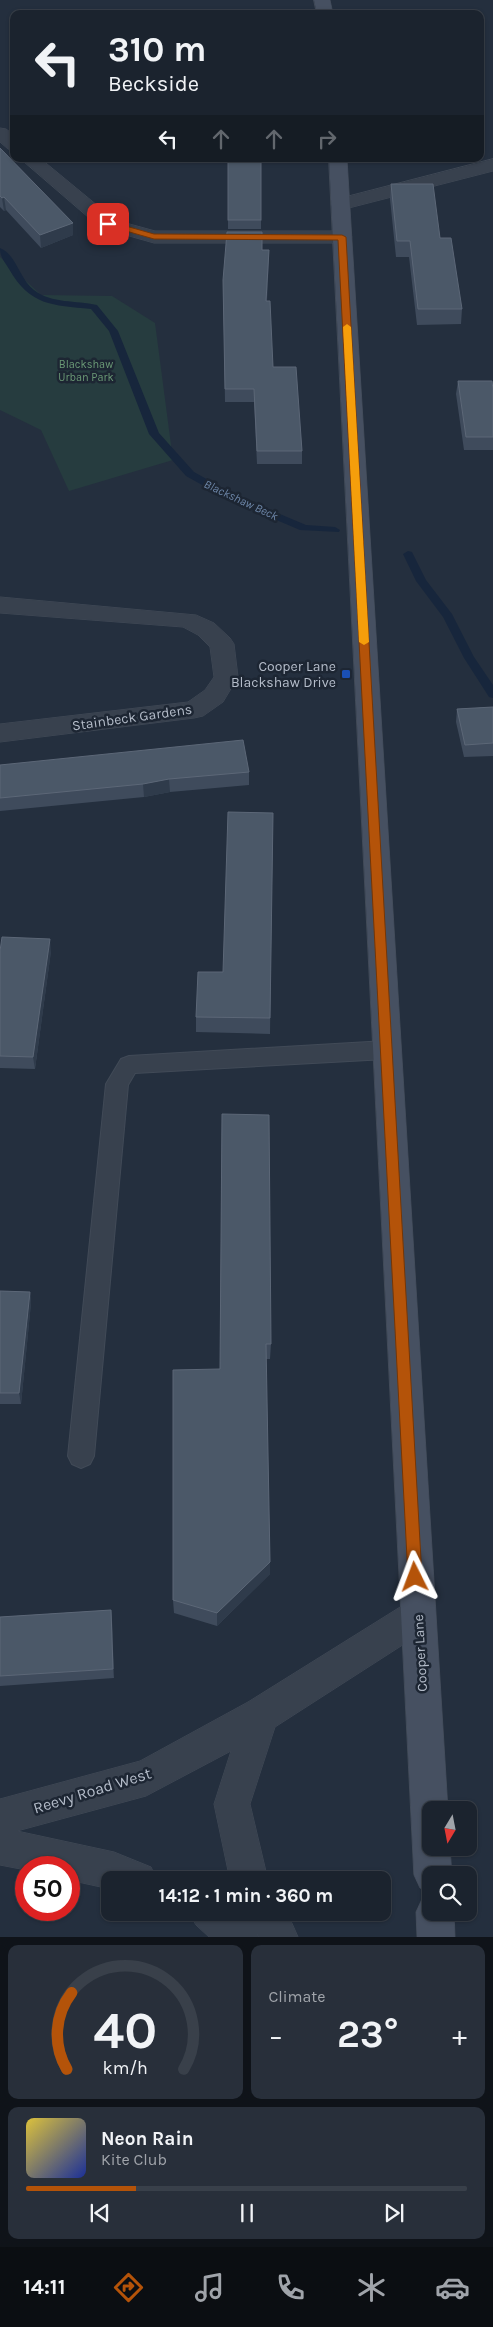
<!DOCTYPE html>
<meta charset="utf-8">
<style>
:root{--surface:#1b232e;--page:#282f3a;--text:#f1f3f6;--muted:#a0a4aa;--line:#39404a;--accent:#b45309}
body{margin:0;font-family:Karla,sans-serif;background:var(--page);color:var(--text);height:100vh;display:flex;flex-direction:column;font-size:19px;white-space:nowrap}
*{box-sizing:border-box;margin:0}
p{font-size:16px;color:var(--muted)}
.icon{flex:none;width:28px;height:28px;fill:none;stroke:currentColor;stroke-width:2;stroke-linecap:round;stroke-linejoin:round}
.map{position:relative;height:1937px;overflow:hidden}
.details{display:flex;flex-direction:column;gap:8px;padding:8px;background:#0f1319;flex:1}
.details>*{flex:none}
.guide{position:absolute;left:10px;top:10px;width:474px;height:152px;border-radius:10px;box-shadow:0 1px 4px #0004,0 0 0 1px var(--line);background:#1b232e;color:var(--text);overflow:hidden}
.needle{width:32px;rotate:190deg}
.fabs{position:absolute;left:422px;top:1801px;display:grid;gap:10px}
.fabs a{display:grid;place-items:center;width:55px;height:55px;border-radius:10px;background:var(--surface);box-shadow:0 1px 4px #0004,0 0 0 1px var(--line);font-size:25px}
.speed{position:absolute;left:15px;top:1856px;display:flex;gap:10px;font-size:25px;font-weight:700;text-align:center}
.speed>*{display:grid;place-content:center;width:65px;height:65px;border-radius:50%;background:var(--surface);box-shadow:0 1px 4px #0004,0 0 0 1px var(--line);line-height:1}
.speed .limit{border:8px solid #d22;background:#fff;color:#111}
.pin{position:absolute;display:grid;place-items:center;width:42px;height:42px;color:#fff;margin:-21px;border-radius:10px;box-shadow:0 2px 8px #0006}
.me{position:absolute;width:55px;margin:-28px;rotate:357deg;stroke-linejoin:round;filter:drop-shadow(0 0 4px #0008)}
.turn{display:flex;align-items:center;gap:18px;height:105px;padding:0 15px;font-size:22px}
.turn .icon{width:65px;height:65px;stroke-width:2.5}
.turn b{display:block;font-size:35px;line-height:42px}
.lanes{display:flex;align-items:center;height:48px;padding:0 15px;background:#0003;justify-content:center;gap:25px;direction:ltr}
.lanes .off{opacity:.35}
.big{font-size:38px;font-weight:700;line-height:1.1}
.details .card{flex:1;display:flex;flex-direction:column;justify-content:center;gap:8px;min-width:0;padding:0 18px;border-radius:10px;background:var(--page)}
.details .dial{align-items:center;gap:0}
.dial svg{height:130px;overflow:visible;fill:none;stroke:var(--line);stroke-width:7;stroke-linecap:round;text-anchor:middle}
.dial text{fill:var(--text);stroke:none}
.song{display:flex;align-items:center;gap:15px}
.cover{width:60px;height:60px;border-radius:8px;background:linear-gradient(135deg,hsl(50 70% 55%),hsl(230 70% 35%))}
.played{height:5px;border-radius:2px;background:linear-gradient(90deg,var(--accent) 25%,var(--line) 25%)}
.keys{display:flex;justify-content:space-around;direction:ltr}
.heat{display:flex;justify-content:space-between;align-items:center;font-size:28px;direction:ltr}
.details .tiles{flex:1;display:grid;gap:8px;grid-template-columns:1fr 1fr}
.card:last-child{grid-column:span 2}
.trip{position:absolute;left:101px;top:1871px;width:290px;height:50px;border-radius:10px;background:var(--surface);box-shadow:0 1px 4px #0004,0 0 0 1px var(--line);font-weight:700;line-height:50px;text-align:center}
.tabs{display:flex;height:80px;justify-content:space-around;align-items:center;background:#0b0e12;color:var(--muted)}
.tabs .icon{width:35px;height:35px}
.tabs .current{color:var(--accent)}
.tabs b{font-size:22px;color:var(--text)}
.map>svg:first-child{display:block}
.green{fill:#263c3f}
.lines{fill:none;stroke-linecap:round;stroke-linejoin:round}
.stream{fill:#17263c;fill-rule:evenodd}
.service-casing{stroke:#414a57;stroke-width:2}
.minor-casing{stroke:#414a57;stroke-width:1}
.secondary-casing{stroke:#414a57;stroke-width:1}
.service{fill:#38414e;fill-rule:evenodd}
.minor{fill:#38414e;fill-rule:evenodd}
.secondary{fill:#465061;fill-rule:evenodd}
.wall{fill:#3f4b5c}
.shaded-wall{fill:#2f3b4b}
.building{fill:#4b5868;stroke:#5c6777}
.route{fill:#b45309;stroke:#753606}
.slow{fill:#f59e0b}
.transit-dot{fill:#1a4fb4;stroke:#1d2633;stroke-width:2}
.labels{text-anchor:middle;stroke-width:5;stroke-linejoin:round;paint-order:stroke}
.far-park-label{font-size:11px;fill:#6b9a76;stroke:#1d2633}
.far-water-label{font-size:12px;font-style:italic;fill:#6d86a8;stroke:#1d2633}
.poi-label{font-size:14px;fill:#b4bcc9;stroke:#1d2633;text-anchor:end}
.street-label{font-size:14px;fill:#b4bcc9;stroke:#1d2633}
.near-street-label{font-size:16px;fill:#b4bcc9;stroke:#1d2633}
</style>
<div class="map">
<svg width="493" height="1937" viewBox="0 0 493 1937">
<rect width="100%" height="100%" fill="#242f3e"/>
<path class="green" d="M0,257L41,295L112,296L155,323L173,460L69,491L41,430L0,410Z"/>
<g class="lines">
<g class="stream">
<path d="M0,248C16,254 20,280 34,290C52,304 76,300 97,305L118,331L159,433L194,472L237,496L306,525L335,527L340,530L339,532L300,530L229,500L186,476L149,434L109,331L91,309C52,305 30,306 9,269C4,261 0,257 0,248Z"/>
<path d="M408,551L412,552L426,580L452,614L474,657L493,685V698L489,697L464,658L443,617L416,581L403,554Z"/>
</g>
<g class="service-casing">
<path id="service" d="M386,1041L394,1044L397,1050L394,1056L386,1059L135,1073L128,1085L94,1456L90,1464L81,1468L72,1464L68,1456L106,1084L121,1059L129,1056Z"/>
</g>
<g class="minor-casing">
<g id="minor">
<path d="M0,128L6,129L14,135V150L8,149L0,142Z"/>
<path d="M21,159H41L115,220L155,231H342L349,233L352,237L349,241L342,243H154L147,241L101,228Z"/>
<path d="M493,159V171L341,210L334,208L331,204L334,200Z"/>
<path d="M0,597L196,615L214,623L230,638L234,644L238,677L223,702L203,716L194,718L0,742V724L188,702L205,690L214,677L210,647L198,635L183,627L0,613Z"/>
<path d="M417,1599L429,1604L434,1616L429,1628L275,1727L250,1804L268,1880H230L214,1804L231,1751L146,1796L17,1831L114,1852L151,1867L157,1880H110V1889L69,1880V1868H26V1870L0,1865V1799L140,1761L248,1702L405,1604Z"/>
<path d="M190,1912H239L251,1922L247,1912H287L298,1937H259L257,1933L258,1937H209L196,1925Z"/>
</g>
</g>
<g class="secondary-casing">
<g id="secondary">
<path d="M314,0H330L333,14H317Z"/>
<path d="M329,159H347L448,1810H431V1848H450L452,1875H431V1893L420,1888L414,1875Z"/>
<path d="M431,1895V1912H454L455,1937H417L416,1912L422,1899Z"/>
</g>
</g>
<use href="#service" class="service"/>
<use href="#minor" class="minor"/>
<use href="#secondary" class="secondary"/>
</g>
<g class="wall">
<path d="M0,148L73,235L41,248L6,210L4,211L0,207Z"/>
<rect x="228" y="159" width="33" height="70"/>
<path d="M391,184L440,238L462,309L461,324L417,325L409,257H396L390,199Z"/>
<path d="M262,250H269L267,301L273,367L302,451V464H257L254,402H225L223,280Z"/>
<path d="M458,381L493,390V450H464L456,394Z"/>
<path d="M493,707V756L464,757L456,722L457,709Z"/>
<path d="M0,765L249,772V785L170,792L144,797L0,811Z"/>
<path d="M273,813L270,1034L196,1032V1017L223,972Z"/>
<path d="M0,951H51L35,1069L0,1068Z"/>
<path d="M222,1114L271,1344L270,1359H266L270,1562V1574L217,1626L174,1613L173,1600L220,1369Z"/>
<path d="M0,1291L30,1292L31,1303L21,1404H0Z"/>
<path d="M111,1610L112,1620L114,1678L0,1686V1617Z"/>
</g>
<g class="shaded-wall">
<path d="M4,197L6,210L4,211L2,198Z"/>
<path d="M73,223V235L41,248L40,235Z"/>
<path d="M269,250V263L266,314V301Z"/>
<path d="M169,779L170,792L144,797L143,784Z"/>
<path d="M50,939L51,951L35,1069L33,1057Z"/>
<path d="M30,1292L31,1303L21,1404L19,1393Z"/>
<path d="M270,1562V1574L217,1626V1613Z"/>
<path d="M111,1610L112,1620L114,1678L113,1669Z"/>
</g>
<g class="building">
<path d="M0,148L73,223L40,235L4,197L2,198L0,196Z"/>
<rect x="228" y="159" width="33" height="61"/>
<path d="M391,184H433L440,238H451L462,309H418L410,241H397Z"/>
<path d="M227,232H262V250H269L266,301H270L273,367H296L302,451H257L254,389H225L223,280Z"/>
<path d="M458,381H492L493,390V437H466Z"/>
<path d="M493,707V743L465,745L457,709Z"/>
<path d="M243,740L249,772L169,779L143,784L0,798V765Z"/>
<path d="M228,812L273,813L270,1018L196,1017L198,972H223Z"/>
<path d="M2,937L50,939L33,1057L0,1056V951Z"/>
<path d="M222,1114L269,1115L271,1344H266L270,1562L217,1613L173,1600V1370L220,1369Z"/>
<path d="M0,1291L30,1292L19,1393H0Z"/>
<path d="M111,1610L113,1669L0,1676V1617Z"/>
</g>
<path class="route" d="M108,221L154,234L342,235L346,237L422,1577L420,1582L415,1584L410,1582L408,1577L338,240L154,239L105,225V222Z"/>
<path class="slow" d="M347,324L351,327L369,642L364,645L359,642L343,327Z"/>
<rect class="transit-dot" x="341" y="669" width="10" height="10" rx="2.5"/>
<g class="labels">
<g class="far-park-label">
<text x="86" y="368">Blackshaw<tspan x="86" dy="13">Urban Park</tspan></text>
</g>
<g class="far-water-label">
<text transform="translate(241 500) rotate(25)" y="4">Blackshaw Beck</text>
</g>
<g class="poi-label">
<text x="336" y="671">Cooper Lane<tspan x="336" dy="16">Blackshaw Drive</tspan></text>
</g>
<g class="street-label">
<text transform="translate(132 717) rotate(-8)" y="5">Stainbeck Gardens</text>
<text transform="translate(420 1653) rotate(-93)" y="5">Cooper Lane</text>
</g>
<g class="near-street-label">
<text transform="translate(92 1790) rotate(-17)" y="6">Reevy Road West</text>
</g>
</g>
</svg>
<div class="fabs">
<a><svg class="needle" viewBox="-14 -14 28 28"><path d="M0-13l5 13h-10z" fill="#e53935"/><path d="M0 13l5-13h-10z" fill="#a0a4aa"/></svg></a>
<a><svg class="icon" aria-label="search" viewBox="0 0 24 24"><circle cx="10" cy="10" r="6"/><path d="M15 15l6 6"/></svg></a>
</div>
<div class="speed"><div class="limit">50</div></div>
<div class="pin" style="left:108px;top:224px;background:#d93025"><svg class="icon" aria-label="arrive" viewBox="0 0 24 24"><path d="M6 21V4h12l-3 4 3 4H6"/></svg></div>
<svg class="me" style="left:415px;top:1577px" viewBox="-20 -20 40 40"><path d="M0-17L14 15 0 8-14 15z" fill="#b45309" stroke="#fff" stroke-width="4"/></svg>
<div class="trip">14:12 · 1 min · 360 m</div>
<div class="guide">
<div class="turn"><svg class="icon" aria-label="left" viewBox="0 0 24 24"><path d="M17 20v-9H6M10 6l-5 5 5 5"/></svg><div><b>310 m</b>Beckside</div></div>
<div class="lanes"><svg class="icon" aria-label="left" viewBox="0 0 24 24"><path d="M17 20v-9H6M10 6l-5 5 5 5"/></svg><svg class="icon off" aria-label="ahead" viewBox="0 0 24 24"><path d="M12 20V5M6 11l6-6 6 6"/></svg><svg class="icon off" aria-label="ahead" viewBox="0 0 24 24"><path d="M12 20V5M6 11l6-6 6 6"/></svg><svg class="icon off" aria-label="right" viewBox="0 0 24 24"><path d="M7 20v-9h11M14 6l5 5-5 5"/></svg></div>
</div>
</div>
<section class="details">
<div class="tiles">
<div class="card dial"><svg viewBox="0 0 100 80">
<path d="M14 69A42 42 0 1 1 86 69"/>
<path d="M14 69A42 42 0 0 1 17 22" stroke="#b45309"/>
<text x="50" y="56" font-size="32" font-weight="700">40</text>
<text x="50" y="72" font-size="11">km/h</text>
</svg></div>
<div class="card"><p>Climate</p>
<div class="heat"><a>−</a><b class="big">23°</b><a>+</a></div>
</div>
<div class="card">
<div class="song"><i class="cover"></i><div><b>Neon Rain</b><p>Kite Club</p></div></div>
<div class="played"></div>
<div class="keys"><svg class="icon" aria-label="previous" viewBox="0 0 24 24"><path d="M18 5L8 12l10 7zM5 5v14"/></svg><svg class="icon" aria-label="pause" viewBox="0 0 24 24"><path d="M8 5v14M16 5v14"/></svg><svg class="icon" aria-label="next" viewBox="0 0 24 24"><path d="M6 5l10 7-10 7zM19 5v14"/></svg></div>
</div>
</div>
</section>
<nav class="tabs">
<b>14:11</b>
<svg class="icon current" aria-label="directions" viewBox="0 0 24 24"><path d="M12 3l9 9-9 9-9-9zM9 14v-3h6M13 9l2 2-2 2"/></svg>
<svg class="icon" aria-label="music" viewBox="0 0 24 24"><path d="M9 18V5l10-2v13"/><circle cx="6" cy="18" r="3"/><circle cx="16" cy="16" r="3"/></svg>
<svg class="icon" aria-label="phone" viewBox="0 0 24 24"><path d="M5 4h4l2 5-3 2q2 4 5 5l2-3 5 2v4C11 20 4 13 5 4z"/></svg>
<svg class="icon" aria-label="climate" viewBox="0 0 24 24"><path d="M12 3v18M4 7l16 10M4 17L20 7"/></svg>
<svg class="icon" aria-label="car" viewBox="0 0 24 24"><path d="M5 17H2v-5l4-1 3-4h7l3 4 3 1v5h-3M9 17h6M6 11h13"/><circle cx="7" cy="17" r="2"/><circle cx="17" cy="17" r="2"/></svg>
</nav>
